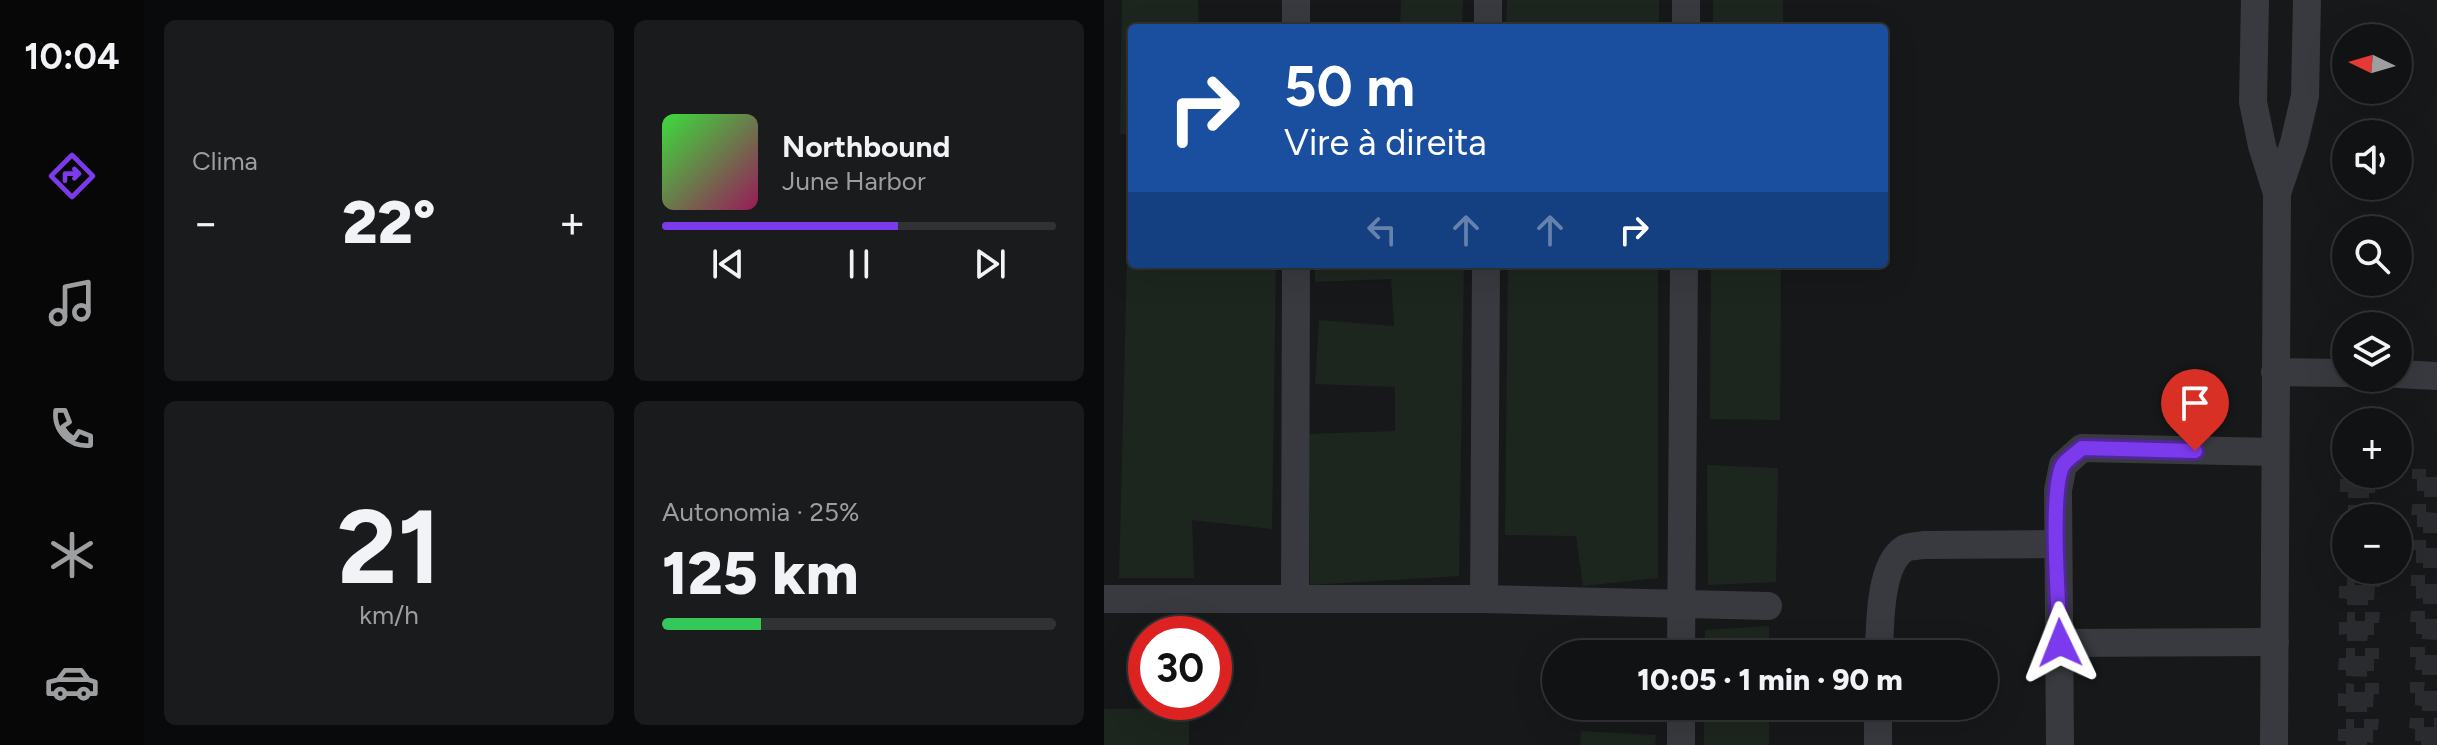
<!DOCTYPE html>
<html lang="pt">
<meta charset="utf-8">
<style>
:root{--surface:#111214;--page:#1a1b1d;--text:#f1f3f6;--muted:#9c9ea0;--line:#303234;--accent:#7c3aed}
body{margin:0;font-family:Figtree,sans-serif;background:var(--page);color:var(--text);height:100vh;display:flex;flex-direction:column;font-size:30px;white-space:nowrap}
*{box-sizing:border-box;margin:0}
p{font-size:26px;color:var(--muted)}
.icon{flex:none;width:44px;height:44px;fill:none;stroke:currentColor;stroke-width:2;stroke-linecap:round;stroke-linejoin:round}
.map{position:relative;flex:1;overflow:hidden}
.sheet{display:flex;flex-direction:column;gap:20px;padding:20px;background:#090a0b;width:960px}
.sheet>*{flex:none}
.banner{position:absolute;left:24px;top:24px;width:760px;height:244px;border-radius:8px;box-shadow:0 8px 32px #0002,0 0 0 2px var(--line);background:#1a4fa0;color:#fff;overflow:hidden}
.needle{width:52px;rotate:275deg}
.fabs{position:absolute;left:1228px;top:24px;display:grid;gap:16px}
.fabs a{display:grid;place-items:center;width:80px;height:80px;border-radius:50%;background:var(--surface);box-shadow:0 8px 32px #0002,0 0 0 2px var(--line);font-size:40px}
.speed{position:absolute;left:24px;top:616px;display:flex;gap:16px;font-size:40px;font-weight:700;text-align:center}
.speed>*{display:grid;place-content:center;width:104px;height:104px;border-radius:50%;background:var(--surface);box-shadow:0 8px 32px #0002,0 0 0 2px var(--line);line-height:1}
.speed .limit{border:12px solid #d22;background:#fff;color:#111}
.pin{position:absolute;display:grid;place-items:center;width:68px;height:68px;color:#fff;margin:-82px -34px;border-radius:50% 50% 50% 0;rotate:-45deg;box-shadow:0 0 8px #0007}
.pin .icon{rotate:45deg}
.me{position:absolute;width:88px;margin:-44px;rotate:358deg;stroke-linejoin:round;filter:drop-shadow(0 0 6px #0008)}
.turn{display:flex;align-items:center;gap:28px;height:168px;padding:0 24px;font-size:36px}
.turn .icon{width:104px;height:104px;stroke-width:2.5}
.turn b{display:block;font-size:56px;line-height:68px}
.lanes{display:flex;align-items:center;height:76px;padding:0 24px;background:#0003;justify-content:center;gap:40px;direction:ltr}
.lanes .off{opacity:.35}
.big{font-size:60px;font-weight:800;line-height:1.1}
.sheet .card{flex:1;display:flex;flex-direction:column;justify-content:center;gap:12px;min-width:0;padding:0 28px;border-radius:12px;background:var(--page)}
.sheet .dial{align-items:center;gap:0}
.dial b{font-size:104px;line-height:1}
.song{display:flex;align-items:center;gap:24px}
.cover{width:96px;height:96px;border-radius:12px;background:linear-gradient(135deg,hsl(120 70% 55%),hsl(330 70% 35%))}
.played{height:8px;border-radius:4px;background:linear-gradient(90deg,var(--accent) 60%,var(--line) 60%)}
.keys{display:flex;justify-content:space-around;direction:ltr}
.heat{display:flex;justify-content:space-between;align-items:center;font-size:44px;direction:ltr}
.charge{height:12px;border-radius:6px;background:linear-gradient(90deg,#34c759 25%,var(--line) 0)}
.sheet .tiles{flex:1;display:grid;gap:20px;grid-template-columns:repeat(2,1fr)}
.trip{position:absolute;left:438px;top:640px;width:456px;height:80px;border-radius:40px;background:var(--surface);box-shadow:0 8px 32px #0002,0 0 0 2px var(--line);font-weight:800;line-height:80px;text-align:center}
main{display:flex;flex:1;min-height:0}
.tab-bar{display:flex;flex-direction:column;width:144px;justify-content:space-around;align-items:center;background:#070708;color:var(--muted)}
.tab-bar .icon{width:56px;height:56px}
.tab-bar .active{color:var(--accent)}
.tab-bar b{font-size:36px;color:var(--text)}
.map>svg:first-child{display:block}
.green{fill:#1d261e}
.building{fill:#2a2b2e}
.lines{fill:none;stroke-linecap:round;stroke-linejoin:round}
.minor{stroke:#383a3f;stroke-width:28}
.route-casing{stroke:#51269a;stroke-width:20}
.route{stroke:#7c3aed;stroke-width:14}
</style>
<main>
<nav class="tab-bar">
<b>10:04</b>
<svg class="icon active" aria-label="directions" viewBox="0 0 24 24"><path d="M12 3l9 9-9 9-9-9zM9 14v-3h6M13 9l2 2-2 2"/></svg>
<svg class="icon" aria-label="music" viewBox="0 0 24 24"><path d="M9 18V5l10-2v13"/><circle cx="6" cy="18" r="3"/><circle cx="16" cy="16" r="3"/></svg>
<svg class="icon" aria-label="phone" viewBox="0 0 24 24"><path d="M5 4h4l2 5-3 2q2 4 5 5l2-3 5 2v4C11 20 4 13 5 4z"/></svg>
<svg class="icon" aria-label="climate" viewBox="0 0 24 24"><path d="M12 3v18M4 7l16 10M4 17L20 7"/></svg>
<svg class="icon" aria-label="car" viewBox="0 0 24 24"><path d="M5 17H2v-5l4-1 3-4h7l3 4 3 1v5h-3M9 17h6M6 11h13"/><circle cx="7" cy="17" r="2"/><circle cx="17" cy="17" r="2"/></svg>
</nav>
<section class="sheet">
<div class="tiles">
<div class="card"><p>Clima</p>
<div class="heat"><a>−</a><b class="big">22°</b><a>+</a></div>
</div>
<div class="card">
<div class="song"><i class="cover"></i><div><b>Northbound</b><p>June Harbor</p></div></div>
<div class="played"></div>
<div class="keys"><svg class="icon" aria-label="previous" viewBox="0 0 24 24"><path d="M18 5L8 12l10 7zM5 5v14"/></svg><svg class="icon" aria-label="pause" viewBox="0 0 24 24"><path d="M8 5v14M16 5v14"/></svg><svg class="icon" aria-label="next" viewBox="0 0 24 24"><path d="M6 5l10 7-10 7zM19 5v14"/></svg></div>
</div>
<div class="card dial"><b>21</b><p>km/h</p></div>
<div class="card"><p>Autonomia · 25%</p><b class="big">125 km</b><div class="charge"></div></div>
</div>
</section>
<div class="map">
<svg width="1333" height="745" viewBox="0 0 1333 745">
<rect width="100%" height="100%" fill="#17181a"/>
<g class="green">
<path d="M18,0H94L95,28H28V134H16Z"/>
<path d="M297,0H359L358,28H296Z"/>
<path d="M403,0H555V28H402Z"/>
<rect x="609" y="0" width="70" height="28"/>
<path d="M25,179H28V264H172L168,529L88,520L90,578H15Z"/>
<path d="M211,264H360L355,576L206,585L205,434L291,431V387L211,384L215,320L290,326L287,279L211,282Z"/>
<path d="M404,264H554V578L479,586L472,536L401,535Z"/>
<path d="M607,264H677L676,420L606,419Z"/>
<path d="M603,465L674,468L672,582L604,585Z"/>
<path d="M665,626V654H601V630Z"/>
<rect x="600" y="706" width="65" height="39"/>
<path d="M85,708V745H0V709Z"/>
<path d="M477,731L552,735L551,745H476Z"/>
</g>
<g class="building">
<path d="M1308,469H1322V477H1333V497H1320V491H1313V479H1308Z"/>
<path d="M1244,474H1252V478H1262V474H1277V480H1272L1271,493H1265V498H1244V492H1236V479H1244Z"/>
<path d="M1308,504H1322V512L1333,513V533H1319V527H1313V515H1307Z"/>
<path d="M1244,505H1252V513H1262V505H1277L1276,516H1271V518H1242V527H1236V515H1244Z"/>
<path d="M1307,540H1322V548H1333V568H1319V563H1312V550H1307Z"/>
<path d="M1236,551H1242V563H1235Z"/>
<path d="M1307,575H1321V584H1333V604H1319V598L1312,599V586H1307Z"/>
<path d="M1243,576H1251V585H1262V577H1276V587H1271L1270,600H1264V605H1243V599L1235,598V586H1243Z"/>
<path d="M1307,611H1321V619H1333V640L1318,639V634H1312V622H1306Z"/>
<path d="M1243,612H1251V621H1261V612H1276L1275,623H1270V635H1264L1263,641H1243V634L1235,635V622H1243Z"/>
<path d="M1306,647H1321V655H1333V675H1318V670H1311L1312,657H1306Z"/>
<path d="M1242,648H1251V656H1261V648H1275V659H1270V671H1263V677L1242,676V670H1234L1235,658H1242Z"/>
<path d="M1306,682H1321L1320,691H1333V711H1318V706L1311,705V693H1306Z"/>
<path d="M1242,683L1250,684V692H1261V683H1275V694H1270L1269,707H1263V712H1242V706H1234V693L1242,694Z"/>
<path d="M1306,718H1320V727H1330V718H1333V745H1317V741H1311V729L1305,728Z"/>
<path d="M1242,719H1250V728H1260V719H1275L1274,730H1269V743L1263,742V745H1242V741H1234V729H1242Z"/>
</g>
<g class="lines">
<g class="minor">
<path d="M1151,0L1149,102L1158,146L1173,193L1170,745"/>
<path d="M192,28V0"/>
<path d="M384,28V0"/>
<path d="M582,28V0"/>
<path d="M1173,193L1190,143L1201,96L1203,0"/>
<path d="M1171,372L1242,373"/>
<path d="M1294,374L1333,376"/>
<path d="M191,598L192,264"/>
<path d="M0,599H380L664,606"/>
<path d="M380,599L382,264"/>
<path d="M956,643L1171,642"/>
<path d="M577,654L580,264"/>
<path d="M775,654C776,627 775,565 800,549C805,546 814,546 820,545L953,544"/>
<path d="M577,745V706"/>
<path d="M774,745V706"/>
<path d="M956,745L954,490L959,465L978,448L1171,452"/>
</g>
</g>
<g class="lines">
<g class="route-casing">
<path id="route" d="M956,643C955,609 945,490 959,465C963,459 973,453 978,448L1091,451"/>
</g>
<use href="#route" class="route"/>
</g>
</svg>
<div class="fabs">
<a><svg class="needle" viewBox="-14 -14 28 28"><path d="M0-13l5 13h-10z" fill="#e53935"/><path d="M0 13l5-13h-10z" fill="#9c9ea0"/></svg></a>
<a><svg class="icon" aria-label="sound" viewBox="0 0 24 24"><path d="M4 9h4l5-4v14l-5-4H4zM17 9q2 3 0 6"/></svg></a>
<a><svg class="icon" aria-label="search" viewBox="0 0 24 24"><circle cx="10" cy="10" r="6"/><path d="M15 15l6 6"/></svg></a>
<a><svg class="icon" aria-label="layers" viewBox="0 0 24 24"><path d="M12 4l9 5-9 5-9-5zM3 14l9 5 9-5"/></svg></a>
<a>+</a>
<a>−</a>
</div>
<div class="speed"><div class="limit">30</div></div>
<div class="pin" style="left:1091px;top:451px;background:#d93025"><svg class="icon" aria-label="arrive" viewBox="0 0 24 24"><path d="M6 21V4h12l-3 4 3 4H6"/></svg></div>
<svg class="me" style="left:956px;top:643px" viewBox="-20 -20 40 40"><path d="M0-17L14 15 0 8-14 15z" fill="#7c3aed" stroke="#fff" stroke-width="4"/></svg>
<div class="trip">10:05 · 1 min · 90 m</div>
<div class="banner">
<div class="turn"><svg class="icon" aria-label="right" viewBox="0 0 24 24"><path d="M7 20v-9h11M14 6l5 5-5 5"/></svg><div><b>50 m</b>Vire à direita</div></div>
<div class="lanes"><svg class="icon off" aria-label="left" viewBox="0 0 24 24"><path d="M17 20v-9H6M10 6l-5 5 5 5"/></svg><svg class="icon off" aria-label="ahead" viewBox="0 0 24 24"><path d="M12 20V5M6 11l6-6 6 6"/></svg><svg class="icon off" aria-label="ahead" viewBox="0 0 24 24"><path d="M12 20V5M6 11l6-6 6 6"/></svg><svg class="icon" aria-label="right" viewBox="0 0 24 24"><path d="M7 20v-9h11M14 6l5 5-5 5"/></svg></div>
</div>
</div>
</main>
